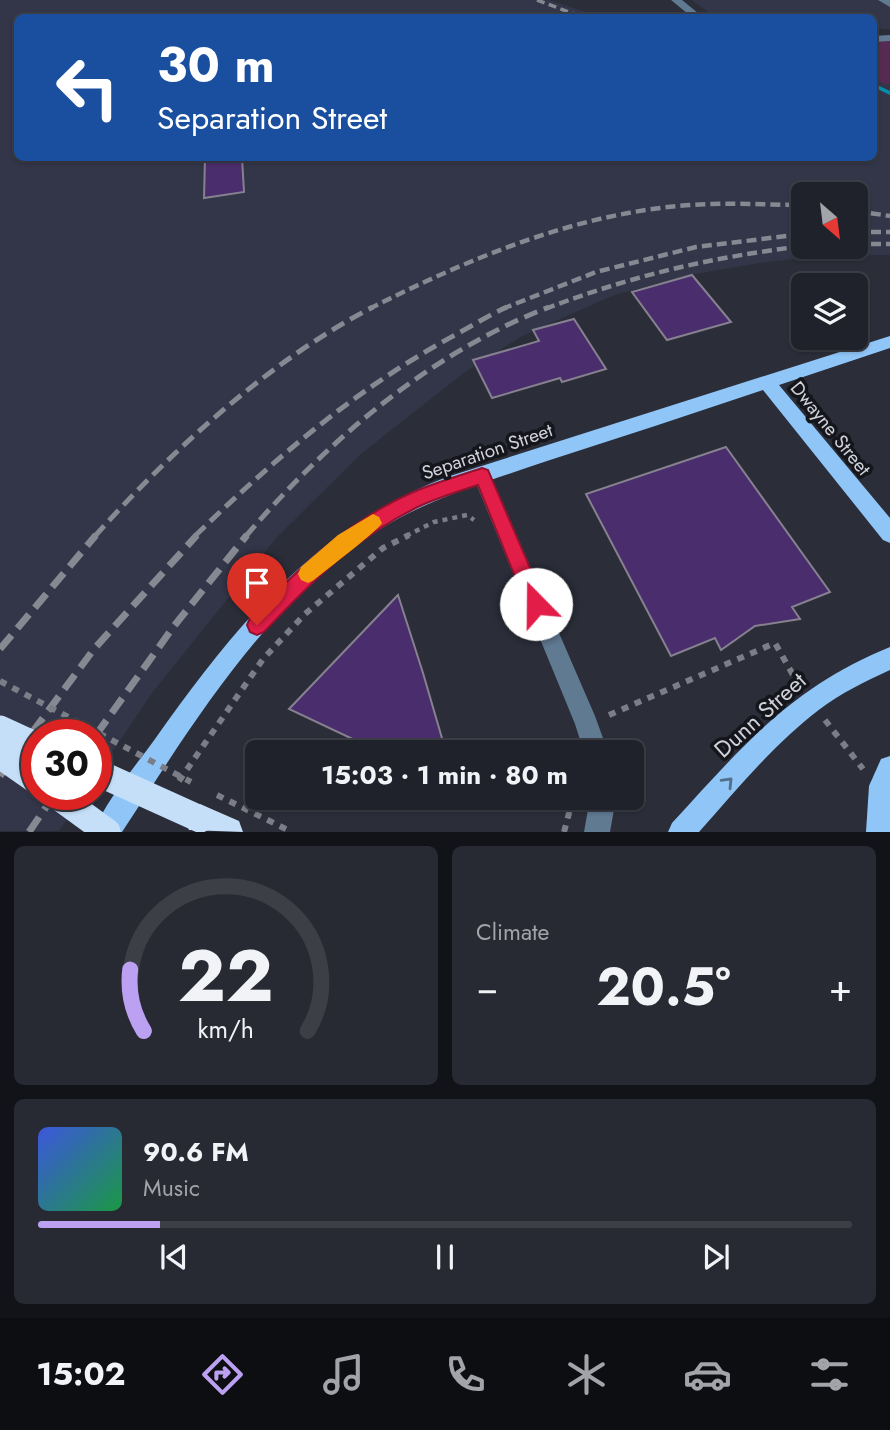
<!DOCTYPE html>
<meta charset="utf-8">
<style>
:root{--surface:#20222b;--page:#282a33;--text:#f1f3f6;--muted:#a2a4a9;--line:#3d3f47;--accent:#bca0f2}
body{margin:0;font-family:Jost,sans-serif;background:var(--page);color:var(--text);height:100vh;display:flex;flex-direction:column;font-size:26px;white-space:nowrap}
*{box-sizing:border-box;margin:0}
p{font-size:23px;color:var(--muted)}
.icon{flex:none;width:38px;height:38px;fill:none;stroke:currentColor;stroke-width:2;stroke-linecap:round;stroke-linejoin:round}
.map{position:relative;height:832px;overflow:hidden}
.details{display:flex;flex-direction:column;gap:14px;padding:14px;background:#121318;flex:1}
.details>*{flex:none}
.guide{position:absolute;left:14px;top:14px;width:863px;height:147px;border-radius:10px;box-shadow:0 2px 5px #0004,0 0 0 2px var(--line);background:#1a4fa0;color:#fff;overflow:hidden}
.needle{width:46px;rotate:152deg}
.controls{position:absolute;left:791px;top:182px;display:grid;gap:14px}
.controls a{display:grid;place-items:center;width:77px;height:77px;border-radius:10px;background:var(--surface);box-shadow:0 2px 5px #0004,0 0 0 2px var(--line);font-size:35px}
.speed{position:absolute;left:21px;top:719px;display:flex;gap:14px;font-size:35px;font-weight:700;text-align:center}
.speed>*{display:grid;place-content:center;width:91px;height:91px;border-radius:50%;background:var(--surface);box-shadow:0 2px 5px #0004,0 0 0 2px var(--line);line-height:1}
.speed .limit{border:10px solid #d22;background:#fff;color:#111}
.pin{position:absolute;display:grid;place-items:center;width:60px;height:60px;color:#fff;margin:-72px -30px;border-radius:50% 50% 50% 0;rotate:-45deg;box-shadow:0 0 7px #0007}
.pin .icon{rotate:45deg}
.me{position:absolute;width:77px;margin:-38px;rotate:338deg;stroke-linejoin:round;filter:drop-shadow(0 0 5px #0008)}
.turn{display:flex;align-items:center;gap:24px;height:147px;padding:0 28px;font-size:32px}
.turn .icon{width:91px;height:91px;stroke-width:2.5}
.turn b{display:block;font-size:49px;line-height:60px}
.big{font-size:52px;font-weight:700;line-height:1.1}
.details .card{flex:1;display:flex;flex-direction:column;justify-content:center;gap:10px;min-width:0;padding:0 24px;border-radius:10px;background:var(--page)}
.details .dial{align-items:center;gap:0}
.dial svg{height:182px;overflow:visible;fill:none;stroke:var(--line);stroke-width:7;stroke-linecap:round;text-anchor:middle}
.dial text{fill:var(--text);stroke:none}
.song{display:flex;align-items:center;gap:21px}
.cover{width:84px;height:84px;border-radius:10px;background:linear-gradient(135deg,hsl(230 70% 55%),hsl(140 70% 35%))}
.played{height:7px;border-radius:4px;background:linear-gradient(90deg,var(--accent) 15%,var(--line) 15%)}
.keys{display:flex;justify-content:space-around;direction:ltr}
.heat{display:flex;justify-content:space-between;align-items:center;font-size:38px;direction:ltr}
.details .tiles{flex:1;display:grid;gap:14px;grid-template-columns:1fr 1fr}
.card:last-child{grid-column:span 2}
.trip{position:absolute;left:245px;top:740px;width:399px;height:70px;border-radius:10px;background:var(--surface);box-shadow:0 2px 5px #0004,0 0 0 2px var(--line);font-weight:700;line-height:70px;text-align:center}
.tab-bar{display:flex;height:112px;justify-content:space-around;align-items:center;background:#0d0e11;color:var(--muted)}
.tab-bar .icon{width:49px;height:49px}
.tab-bar .current{color:var(--accent)}
.tab-bar b{font-size:32px;color:var(--text)}
.map>svg:first-child{display:block}
.built{fill:#333648;fill-rule:evenodd}
.green{fill:#562b53}
.lines{fill:none;stroke-linecap:round;stroke-linejoin:round}
.stream{fill:#058caa;fill-rule:evenodd}
.building{fill:#4a2d6c;stroke:#86818f;stroke-width:2}
.path-far1{stroke:#7b7d87;stroke-width:4.5;stroke-dasharray:5 5;stroke-linecap:butt}
.path{stroke:#7b7d87;stroke-width:6;stroke-dasharray:7 7;stroke-linecap:butt}
.minor{fill:#607a92;fill-rule:evenodd}
.major{fill:#90c5f7;fill-rule:evenodd}
.highway{fill:#c6dff8;fill-rule:evenodd}
.rail-far3{stroke:#868892;stroke-width:3.5;stroke-dasharray:8 4.5;stroke-linecap:butt}
.rail-far2{stroke:#868892;stroke-width:4.5;stroke-dasharray:10 5;stroke-linecap:butt}
.rail-far1{stroke:#868892;stroke-width:5;stroke-dasharray:14 7;stroke-linecap:butt}
.rail{stroke:#868892;stroke-width:7;stroke-dasharray:18 9;stroke-linecap:butt}
.path-bridge{stroke:#7b7d87;stroke-width:6;stroke-dasharray:7 7;stroke-linecap:butt}
.highway-bridge{stroke:#c6dff8;stroke-width:27}
.oneway{stroke:#526e89}
.route{fill:#e11d48;stroke:#92132f;stroke-width:2}
.slow{fill:#f59e0b}
.labels{text-anchor:middle;stroke-width:7;stroke-linejoin:round;paint-order:stroke}
.street-label{font-size:19px;fill:#d0d2da;stroke:#15161b}
.near-street-label{font-size:23px;fill:#d0d2da;stroke:#15161b}
</style>
<div class="map">
<svg width="890" height="832" viewBox="0 0 890 832">
<rect width="100%" height="100%" fill="#2b2e39"/>
<g class="built">
<path d="M0,0H549L601,17L18,18V158H873V50H890V255H826L759,263L695,274L614,295L524,335L465,372L362,453L277,537L152,693L96,776V735H37V794L84,795L59,831H0ZM803,194H856V247H803Z"/>
<path d="M692,0H890V29H873V18L731,17L708,12Z"/>
</g>
<path class="green" d="M890,38V83L885,84L873,79V39Z"/>
<g class="lines">
<path class="stream" d="M873,83L890,91V95L873,87Z"/>
</g>
<g class="building">
<path d="M205,158H242L244,192L204,198Z"/>
<path d="M692,275L731,322L667,340L632,292Z"/>
<path d="M574,319L606,369L562,382L560,378L492,398L473,360L539,341L533,330Z"/>
<path d="M726,447L830,592L792,607L800,619L755,626L721,650L715,638L671,656L586,494Z"/>
<path d="M398,595L423,673L446,752H380L289,709Z"/>
</g>
<g class="lines">
<path class="path-far1" d="M406,536L434,522L467,515L474,520"/>
<g class="path">
<path d="M609,715L775,643L797,682"/>
<path d="M825,720L863,769"/>
<path d="M179,781L263,659L305,614L383,548L409,535"/>
<path d="M564,832L573,798"/>
</g>
<g class="minor">
<path d="M671,0H682L704,18H693Z"/>
<path d="M878,0H890V7Z"/>
<path d="M890,35V41L873,42V36Z"/>
<path d="M482,468L489,470L491,476L595,716L608,752H584L575,724L473,476L475,470Z"/>
<path d="M590,798H616L610,832H584Z"/>
</g>
<g class="major">
<path d="M890,336V348L779,385L890,518V543L883,540L763,390C691,414 619,438 547,461C489,481 429,498 377,531C265,603 193,724 122,832H93C107,799 134,768 155,739C234,627 316,527 447,477Z"/>
<path d="M890,647V670C866,681 841,693 820,709C774,744 737,789 699,832H668L672,823C743,746 790,688 890,647Z"/>
<path d="M890,756V832H866L869,786L881,759Z"/>
</g>
<path class="highway" d="M200,804L239,821L243,832L189,830L185,819L189,808Z"/>
<path class="rail-far3" d="M537,0L585,18"/>
<g class="rail-far2">
<path d="M856,211L890,216"/>
<path d="M856,232H890"/>
<path d="M856,244H890"/>
<path d="M369,309C476,255 591,207 712,204C743,203 773,205 803,205"/>
<path d="M502,309L596,272L696,247L803,234"/>
<path d="M545,309C634,275 708,258 803,246"/>
</g>
<g class="rail-far1">
<path d="M95,536C171,451 270,360 373,307"/>
<path d="M195,536C274,459 357,388 455,335C472,326 489,315 507,307"/>
<path d="M246,536C328,440 430,353 549,307"/>
</g>
<g class="rail">
<path d="M0,649L96,535"/>
<path d="M96,735L174,626L247,535"/>
<path d="M0,776L94,649L197,535"/>
<path d="M29,832L55,794"/>
</g>
<g class="path-bridge">
<path d="M0,681L191,782"/>
<path d="M217,795L292,832"/>
</g>
<g class="highway-bridge">
<path d="M0,729L37,746"/>
<path d="M0,755L37,781"/>
<path d="M96,772L200,819"/>
<path d="M55,794L107,832"/>
</g>
</g>
<defs><path id="oneway-chevron" d="M-2-3.5L2.5 0L-2 3.5" fill="none" stroke-width="1.6" stroke-linecap="round" stroke-linejoin="round" transform="scale(1.75)"/></defs>
<use class="oneway" href="#oneway-chevron" transform="translate(728 782) rotate(-46)"/>
<path class="route" d="M482,468L488,470L543,598L545,604L543,611L536,614L529,611L478,485C459,491 440,497 422,505C359,534 310,583 264,632L257,635L250,632L247,625L250,618C298,569 348,521 411,493C434,483 459,476 482,468Z"/>
<path class="slow" d="M373,514L379,517L382,523C379,530 325,571 314,580L308,583L301,580L298,574L301,567L338,535Z"/>
<g class="labels">
<g class="street-label">
<text transform="translate(831 428) rotate(51)" y="7">Dwayne Street</text>
<text transform="translate(487 451) rotate(-19)" y="7">Separation Street</text>
</g>
<g class="near-street-label">
<text transform="translate(760 715) rotate(-42)" y="8">Dunn Street</text>
</g>
</g>
</svg>
<div class="controls">
<a><svg class="needle" viewBox="-14 -14 28 28"><path d="M0-13l5 13h-10z" fill="#e53935"/><path d="M0 13l5-13h-10z" fill="#a2a4a9"/></svg></a>
<a><svg class="icon" aria-label="layers" viewBox="0 0 24 24"><path d="M12 4l9 5-9 5-9-5zM3 14l9 5 9-5"/></svg></a>
</div>
<div class="speed"><div class="limit">30</div></div>
<div class="pin" style="left:257px;top:625px;background:#d93025"><svg class="icon" aria-label="arrive" viewBox="0 0 24 24"><path d="M6 21V4h12l-3 4 3 4H6"/></svg></div>
<svg class="me" style="left:536px;top:604px" viewBox="-20 -20 40 40"><circle r="19" fill="#fff"/><path d="M0-13L10 11 0 6-10 11z" fill="#e11d48"/></svg>
<div class="trip">15:03 · 1 min · 80 m</div>
<div class="guide">
<div class="turn"><svg class="icon" aria-label="left" viewBox="0 0 24 24"><path d="M17 20v-9H6M10 6l-5 5 5 5"/></svg><div><b>30 m</b>Separation Street</div></div>
</div>
</div>
<section class="details">
<div class="tiles">
<div class="card dial"><svg viewBox="0 0 100 80">
<path d="M14 69A42 42 0 1 1 86 69"/>
<path d="M14 69A42 42 0 0 1 8 42" stroke="#bca0f2"/>
<text x="50" y="56" font-size="32" font-weight="700">22</text>
<text x="50" y="72" font-size="11">km/h</text>
</svg></div>
<div class="card"><p>Climate</p>
<div class="heat"><a>−</a><b class="big">20.5°</b><a>+</a></div>
</div>
<div class="card">
<div class="song"><i class="cover"></i><div><b>90.6 FM</b><p>Music</p></div></div>
<div class="played"></div>
<div class="keys"><svg class="icon" aria-label="previous" viewBox="0 0 24 24"><path d="M18 5L8 12l10 7zM5 5v14"/></svg><svg class="icon" aria-label="pause" viewBox="0 0 24 24"><path d="M8 5v14M16 5v14"/></svg><svg class="icon" aria-label="next" viewBox="0 0 24 24"><path d="M6 5l10 7-10 7zM19 5v14"/></svg></div>
</div>
</div>
</section>
<nav class="tab-bar">
<b>15:02</b>
<svg class="icon current" aria-label="directions" viewBox="0 0 24 24"><path d="M12 3l9 9-9 9-9-9zM9 14v-3h6M13 9l2 2-2 2"/></svg>
<svg class="icon" aria-label="music" viewBox="0 0 24 24"><path d="M9 18V5l10-2v13"/><circle cx="6" cy="18" r="3"/><circle cx="16" cy="16" r="3"/></svg>
<svg class="icon" aria-label="phone" viewBox="0 0 24 24"><path d="M5 4h4l2 5-3 2q2 4 5 5l2-3 5 2v4C11 20 4 13 5 4z"/></svg>
<svg class="icon" aria-label="climate" viewBox="0 0 24 24"><path d="M12 3v18M4 7l16 10M4 17L20 7"/></svg>
<svg class="icon" aria-label="car" viewBox="0 0 24 24"><path d="M5 17H2v-5l4-1 3-4h7l3 4 3 1v5h-3M9 17h6M6 11h13"/><circle cx="7" cy="17" r="2"/><circle cx="17" cy="17" r="2"/></svg>
<svg class="icon" aria-label="filters" viewBox="0 0 24 24"><path d="M4 7h16M4 17h16"/><circle cx="9" cy="7" r="2"/><circle cx="15" cy="17" r="2"/></svg>
</nav>
